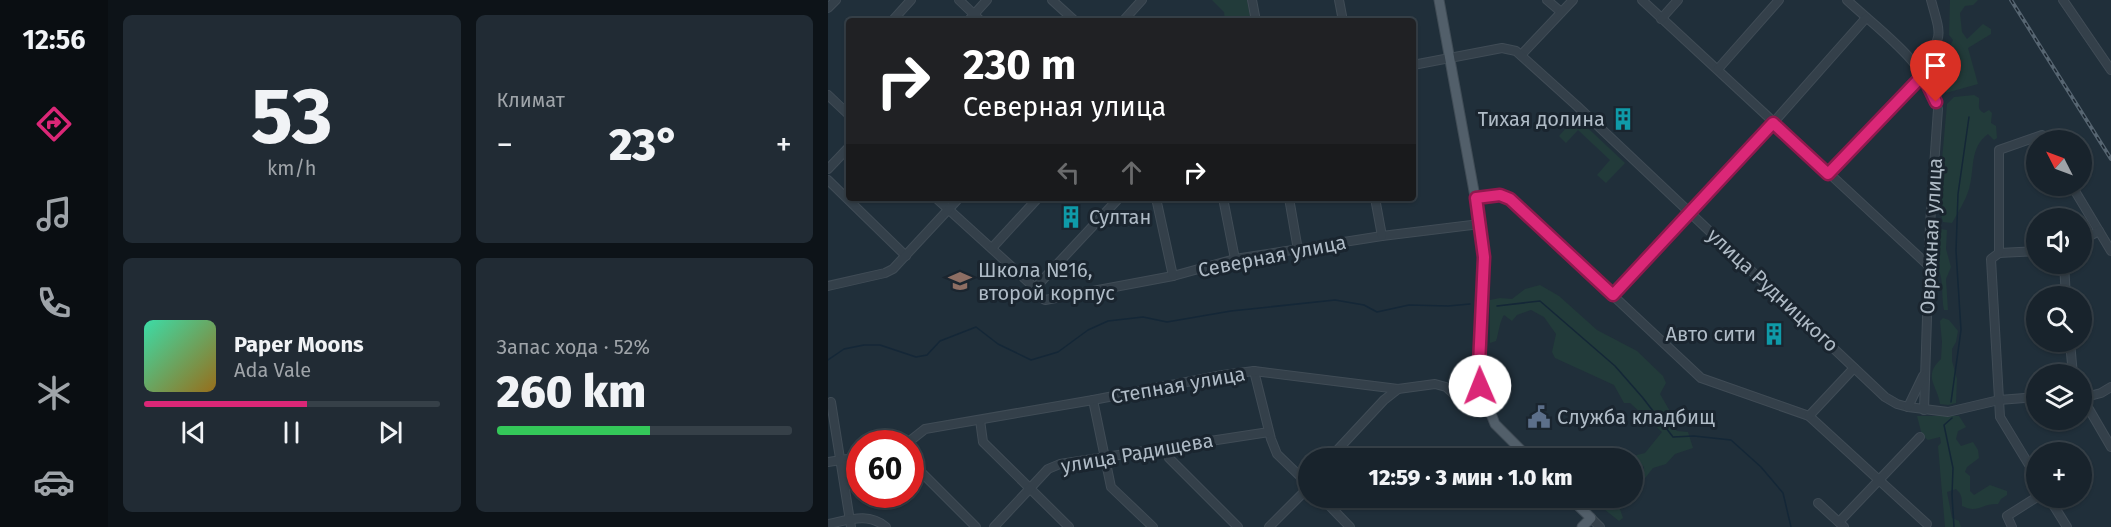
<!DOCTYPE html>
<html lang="ru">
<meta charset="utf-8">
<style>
:root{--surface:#18232c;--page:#212b34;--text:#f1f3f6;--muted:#9fa4a9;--line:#364048;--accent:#db2777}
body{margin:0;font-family:"Fira Sans",sans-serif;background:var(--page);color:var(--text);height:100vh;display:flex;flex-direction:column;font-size:22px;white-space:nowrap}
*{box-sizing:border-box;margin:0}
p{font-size:20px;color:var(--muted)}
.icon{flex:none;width:33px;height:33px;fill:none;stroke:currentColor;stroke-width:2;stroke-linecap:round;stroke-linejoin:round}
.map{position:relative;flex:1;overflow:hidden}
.drawer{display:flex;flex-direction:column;gap:15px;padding:15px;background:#0d1318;width:720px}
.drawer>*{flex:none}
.banner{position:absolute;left:18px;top:18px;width:570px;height:183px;border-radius:6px;box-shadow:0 2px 4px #0004,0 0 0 2px var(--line);background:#202124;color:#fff;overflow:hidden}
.needle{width:39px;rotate:312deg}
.controls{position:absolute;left:1198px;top:130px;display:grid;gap:12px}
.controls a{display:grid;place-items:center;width:66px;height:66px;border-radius:50%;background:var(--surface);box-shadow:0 2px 4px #0004,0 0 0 2px var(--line);font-size:30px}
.speed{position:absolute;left:18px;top:430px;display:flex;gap:12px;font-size:30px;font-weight:700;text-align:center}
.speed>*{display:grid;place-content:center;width:78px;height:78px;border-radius:50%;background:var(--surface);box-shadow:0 2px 4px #0004,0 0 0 2px var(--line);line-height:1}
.speed .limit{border:9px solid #d22;background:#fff;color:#111}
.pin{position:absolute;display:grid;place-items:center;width:51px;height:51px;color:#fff;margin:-62px -26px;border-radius:50% 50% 50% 0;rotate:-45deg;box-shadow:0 0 6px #0007}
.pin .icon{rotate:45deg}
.me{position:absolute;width:66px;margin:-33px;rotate:359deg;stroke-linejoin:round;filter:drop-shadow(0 0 4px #0008)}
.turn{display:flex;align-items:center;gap:21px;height:126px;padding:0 18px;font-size:27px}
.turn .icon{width:78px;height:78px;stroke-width:2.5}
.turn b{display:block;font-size:42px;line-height:51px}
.lanes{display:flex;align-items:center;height:57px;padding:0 18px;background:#0003;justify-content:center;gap:30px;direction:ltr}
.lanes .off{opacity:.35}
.big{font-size:45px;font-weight:800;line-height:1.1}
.drawer .card{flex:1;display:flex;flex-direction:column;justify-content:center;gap:9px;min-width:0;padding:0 21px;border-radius:9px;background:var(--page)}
.drawer .dial{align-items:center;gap:0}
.dial b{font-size:78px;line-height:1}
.song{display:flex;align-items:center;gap:18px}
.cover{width:72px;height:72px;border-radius:9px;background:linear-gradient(135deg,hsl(160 70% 55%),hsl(40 70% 35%))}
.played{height:6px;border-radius:3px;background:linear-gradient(90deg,var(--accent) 55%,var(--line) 55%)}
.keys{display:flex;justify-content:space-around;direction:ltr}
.heat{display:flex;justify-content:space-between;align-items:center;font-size:33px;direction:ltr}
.charge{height:9px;border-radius:4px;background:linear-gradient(90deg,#34c759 52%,var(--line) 0)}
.drawer .tiles{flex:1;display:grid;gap:15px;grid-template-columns:repeat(2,1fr)}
.trip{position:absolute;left:470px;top:448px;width:345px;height:60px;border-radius:30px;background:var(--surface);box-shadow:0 2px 4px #0004,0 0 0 2px var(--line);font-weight:800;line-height:60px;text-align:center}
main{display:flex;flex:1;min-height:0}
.menu{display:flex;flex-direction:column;width:108px;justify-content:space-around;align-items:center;background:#0a0e12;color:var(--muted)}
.menu .icon{width:42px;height:42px}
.menu .active{color:var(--accent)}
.menu b{font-size:27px;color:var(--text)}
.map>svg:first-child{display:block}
.green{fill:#223b3a}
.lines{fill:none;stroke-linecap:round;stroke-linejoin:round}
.stream{stroke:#142737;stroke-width:1.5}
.minor-casing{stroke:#404c56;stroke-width:10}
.major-casing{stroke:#404c56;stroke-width:11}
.minor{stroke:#34404a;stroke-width:8}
.major{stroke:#525f6a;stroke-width:9}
.rail-casing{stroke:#566571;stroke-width:4}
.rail{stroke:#1a252f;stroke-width:1.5;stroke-dasharray:4.5;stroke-linecap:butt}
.route-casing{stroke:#8e194d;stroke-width:15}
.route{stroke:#db2777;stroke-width:10}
.labels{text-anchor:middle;stroke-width:6;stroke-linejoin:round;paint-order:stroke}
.poi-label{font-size:20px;fill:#afbbc6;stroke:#1a252f;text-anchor:start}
.street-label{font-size:20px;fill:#afbbc6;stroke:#1a252f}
</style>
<main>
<nav class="menu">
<b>12:56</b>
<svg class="icon active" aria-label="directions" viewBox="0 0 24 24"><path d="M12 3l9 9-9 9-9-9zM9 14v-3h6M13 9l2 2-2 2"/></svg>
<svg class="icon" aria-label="music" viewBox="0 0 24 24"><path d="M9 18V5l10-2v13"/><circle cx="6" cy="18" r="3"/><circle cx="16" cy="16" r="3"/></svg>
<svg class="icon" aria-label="phone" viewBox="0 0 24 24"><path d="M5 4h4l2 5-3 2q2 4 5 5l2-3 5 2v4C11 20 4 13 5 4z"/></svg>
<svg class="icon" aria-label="climate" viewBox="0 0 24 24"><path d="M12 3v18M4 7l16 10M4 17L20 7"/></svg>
<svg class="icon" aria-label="car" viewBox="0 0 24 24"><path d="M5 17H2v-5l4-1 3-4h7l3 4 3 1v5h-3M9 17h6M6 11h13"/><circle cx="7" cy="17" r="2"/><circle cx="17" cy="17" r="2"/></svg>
</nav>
<section class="drawer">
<div class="tiles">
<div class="card dial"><b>53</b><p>km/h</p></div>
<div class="card"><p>Климат</p>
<div class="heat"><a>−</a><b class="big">23°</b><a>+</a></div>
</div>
<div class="card">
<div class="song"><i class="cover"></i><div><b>Paper Moons</b><p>Ada Vale</p></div></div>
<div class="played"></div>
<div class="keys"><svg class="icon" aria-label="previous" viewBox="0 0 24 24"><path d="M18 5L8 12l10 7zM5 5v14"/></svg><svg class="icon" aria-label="pause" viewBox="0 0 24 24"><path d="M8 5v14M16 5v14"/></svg><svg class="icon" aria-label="next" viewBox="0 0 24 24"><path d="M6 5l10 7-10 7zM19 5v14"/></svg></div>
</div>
<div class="card"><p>Запас хода · 52%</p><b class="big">260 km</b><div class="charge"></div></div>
</div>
</section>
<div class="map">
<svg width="1283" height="527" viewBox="0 0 1283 527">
<rect width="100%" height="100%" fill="#202f3a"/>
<g class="green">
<path d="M384,0H419L423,21H412L409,18L406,21H397L396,12Z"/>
<path d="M1122,0H1150L1145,5L1137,6L1132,13L1134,32L1139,39L1155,24L1163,29V34L1140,48L1150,84L1118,93L1116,58L1125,40L1121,35Z"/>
<path d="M1146,95L1151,98C1152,105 1148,109 1156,113L1161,110L1164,113L1163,123L1168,126L1169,138L1166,140L1160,134C1141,148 1147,169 1141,189C1137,202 1130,212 1124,223L1115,222L1110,204L1119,104L1126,97Z"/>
<path d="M748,117L797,163L778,183L769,175L782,160L750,130L738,143L731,136Z"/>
<path d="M1113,229L1119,230L1118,249L1123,267L1118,279L1120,310H1116C1113,297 1116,279 1110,268Z"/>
<path d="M712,285L731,296L769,330L809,351L835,376L838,383L832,394L843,413L839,420L849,431L860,432L865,448L847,454L838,464L825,468L814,482L816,467L810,461L804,460L809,455L817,453L834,432L802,403H796L786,385L727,358L724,352L728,334L716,317L703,310L689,315L684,321L676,315C671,323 671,332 668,341L662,343V300L672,298L684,299L697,289Z"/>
<path d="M1115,318L1121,320L1130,331L1128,342L1124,349V361L1129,379L1128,403L1120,405L1112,404C1110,386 1094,377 1113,359L1114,342L1112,321Z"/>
<path d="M1089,416H1131L1138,427L1130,431L1128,439L1133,446L1145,442L1150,450L1151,458L1139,467L1137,472L1142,476V491L1146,495L1162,485L1179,491V495L1173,499L1170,504C1154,503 1150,514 1134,506C1134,499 1134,494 1128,489L1119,492L1124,518L1131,521L1133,527H1117L1110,446L1113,443L1112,437L1100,440L1094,435Z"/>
<path d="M769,498L774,503L779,498H794L792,509L795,518L791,521L766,501Z"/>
</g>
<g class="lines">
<g class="stream">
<path d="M669,306L712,301L787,366L815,398L845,437L866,436L903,440L933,467L955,493L963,527"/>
<path d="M0,360L16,349L36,345H52L88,357L99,355L112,341L148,327L170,344L203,360L230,352L260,330L280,321L315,317L339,322L403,311L507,300L536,305L549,312L581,305L620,306L642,304"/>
<path d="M1123,402L1133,330L1128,251L1130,194L1141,117"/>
<path d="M1124,418L1116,425L1125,468L1124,495L1126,527"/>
</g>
<g class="minor-casing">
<g id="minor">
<path d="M131,0L153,21"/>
<path d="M224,0L247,21"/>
<path d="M424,0L428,21"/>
<path d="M511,0L515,21"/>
<path d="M719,0L733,12"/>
<path d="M814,0L1101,266"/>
<path d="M1019,0C1052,31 1100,63 1110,109L1102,225L1096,410"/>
<path d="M1235,0L1283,70"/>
<path d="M0,8L8,0"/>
<path d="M833,19L850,0"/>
<path d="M64,21L83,0"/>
<path d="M140,21L159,0"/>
<path d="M295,21L314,0"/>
<path d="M693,55L745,0"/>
<path d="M585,65L674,48L688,51L749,106L1057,397L1069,404L1080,407L1120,412L1171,400L1209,397"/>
<path d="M1092,68C1115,35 1114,39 1103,0"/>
<path d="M890,69L951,0"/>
<path d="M0,95L21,115"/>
<path d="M0,169L21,147"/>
<path d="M1000,174L1095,75"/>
<path d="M0,180L78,256"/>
<path d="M1244,186L1283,251"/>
<path d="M108,198L207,288L210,296L217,300L345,276L407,259L554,236L652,224"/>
<path d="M328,198L345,276"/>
<path d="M395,198L407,259"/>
<path d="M461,198L470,250"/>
<path d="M547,198L554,236"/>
<path d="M648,198L672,195L682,199L873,378L981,416L1099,524"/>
<path d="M1254,240L1271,231"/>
<path d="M164,248L210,198"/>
<path d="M1171,253L1209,251"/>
<path d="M1236,264L1238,297"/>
<path d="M0,286L57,273L65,269L131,198"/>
<path d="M207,288L291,198"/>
<path d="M785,295L945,123L1038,18"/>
<path d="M1242,342L1245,375"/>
<path d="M426,371L443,439L449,454L480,484"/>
<path d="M1254,398L1273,393L1283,387"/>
<path d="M265,400L283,487L325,527"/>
<path d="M1254,400L1258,404L1283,447"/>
<path d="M3,402L23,527"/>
<path d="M1080,407L1095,376"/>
<path d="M981,416L1026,368"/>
<path d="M152,420L155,442L241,527"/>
<path d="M78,444L97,429L265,400L395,375L426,371L570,389L607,384L618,387L635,402L659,405"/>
<path d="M338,448L341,458L410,527"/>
<path d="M501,459L556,400L570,389"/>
<path d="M82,461L148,527"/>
<path d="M0,462L32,457"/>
<path d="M1209,478L1172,417L1163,259L1171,253V150L1214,135L1217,141"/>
<path d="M494,498L522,527"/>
<path d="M1221,498L1239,527"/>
<path d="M990,503L1016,527"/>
<path d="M763,518L772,527"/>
<path d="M1011,522L1092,437"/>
<path d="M0,524C21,520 40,512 58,527"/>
<path d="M166,527L220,469L232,464L441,432"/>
<path d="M441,527L480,488"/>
<path d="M1184,527L1179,516L1209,497"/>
</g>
</g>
<g class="major-casing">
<g id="major">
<path d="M611,0L652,224L656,257L651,365L652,386L667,424L702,459"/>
<path d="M742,498L763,518L754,527"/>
</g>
</g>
<use href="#minor" class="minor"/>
<use href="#major" class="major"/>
<g class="rail-casing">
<path id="rail" d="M1183,0L1283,159"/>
</g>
<use href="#rail" class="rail"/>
</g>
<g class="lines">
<g class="route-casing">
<path id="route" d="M652,386L651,365L656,257L648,198L672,195L682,199L785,295L945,123L1000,174L1095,75L1108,102"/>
</g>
<use href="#route" class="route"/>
</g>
<defs>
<g id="building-bare" transform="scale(1.8)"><path d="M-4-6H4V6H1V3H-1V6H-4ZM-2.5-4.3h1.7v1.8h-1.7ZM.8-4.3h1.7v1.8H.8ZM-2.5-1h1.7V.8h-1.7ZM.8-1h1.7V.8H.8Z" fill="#0f9aa8" stroke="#1a252f" stroke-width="2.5" paint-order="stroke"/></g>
<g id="school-bare" transform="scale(1.8)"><path d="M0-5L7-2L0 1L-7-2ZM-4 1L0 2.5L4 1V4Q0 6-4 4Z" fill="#8d6e63" stroke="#1a252f" stroke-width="2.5" paint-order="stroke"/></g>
<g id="civic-bare" transform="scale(1.8)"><path d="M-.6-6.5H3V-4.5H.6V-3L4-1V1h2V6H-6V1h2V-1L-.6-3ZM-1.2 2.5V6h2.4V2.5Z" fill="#5c6f8a" stroke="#1a252f" stroke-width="2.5" paint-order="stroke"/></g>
</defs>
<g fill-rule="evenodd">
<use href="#building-bare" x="795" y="119"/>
<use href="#building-bare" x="243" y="217"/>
<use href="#school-bare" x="132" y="281"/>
<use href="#building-bare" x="946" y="334"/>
<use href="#civic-bare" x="711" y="417"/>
</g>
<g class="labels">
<g class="poi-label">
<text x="777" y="126" text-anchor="end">Тихая долина</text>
<text x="261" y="224">Султан</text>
<text x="150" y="277">Школа №16,<tspan x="150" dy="23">второй корпус</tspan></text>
<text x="928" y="341" text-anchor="end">Авто сити</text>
<text x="729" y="424">Служба кладбищ</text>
</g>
<g class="street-label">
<text transform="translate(1103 236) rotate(-87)" y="7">Овражная улица</text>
<text transform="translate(444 256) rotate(-11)" y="7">Северная улица</text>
<text transform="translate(945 290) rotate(43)" y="7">улица Рудницкого</text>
<text transform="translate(350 385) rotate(-10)" y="7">Степная улица</text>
<text transform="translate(309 453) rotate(-10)" y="7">улица Радищева</text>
</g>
</g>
</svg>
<div class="controls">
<a><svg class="needle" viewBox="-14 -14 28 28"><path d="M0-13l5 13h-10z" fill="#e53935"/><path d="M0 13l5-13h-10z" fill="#9fa4a9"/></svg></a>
<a><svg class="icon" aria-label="sound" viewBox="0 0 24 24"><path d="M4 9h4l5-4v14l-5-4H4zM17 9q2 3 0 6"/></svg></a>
<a><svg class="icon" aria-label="search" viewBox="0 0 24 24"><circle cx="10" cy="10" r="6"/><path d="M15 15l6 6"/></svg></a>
<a><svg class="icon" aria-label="layers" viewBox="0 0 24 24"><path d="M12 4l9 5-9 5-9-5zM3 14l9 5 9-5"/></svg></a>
<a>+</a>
</div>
<div class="speed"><div class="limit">60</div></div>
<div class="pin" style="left:1108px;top:102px;background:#d93025"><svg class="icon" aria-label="arrive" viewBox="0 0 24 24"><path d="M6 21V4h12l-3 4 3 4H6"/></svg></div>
<svg class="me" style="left:652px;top:386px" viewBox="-20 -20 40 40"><circle r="19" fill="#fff"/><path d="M0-13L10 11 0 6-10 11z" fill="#db2777"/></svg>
<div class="trip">12:59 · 3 мин · 1.0 km</div>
<div class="banner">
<div class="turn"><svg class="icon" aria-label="right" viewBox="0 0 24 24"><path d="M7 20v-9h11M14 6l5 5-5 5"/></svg><div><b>230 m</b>Северная улица</div></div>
<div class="lanes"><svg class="icon off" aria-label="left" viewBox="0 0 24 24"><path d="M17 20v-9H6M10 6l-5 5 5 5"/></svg><svg class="icon off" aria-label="ahead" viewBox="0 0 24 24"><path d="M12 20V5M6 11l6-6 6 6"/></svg><svg class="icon" aria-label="right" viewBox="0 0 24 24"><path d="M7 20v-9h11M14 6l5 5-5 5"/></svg></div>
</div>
</div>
</main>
